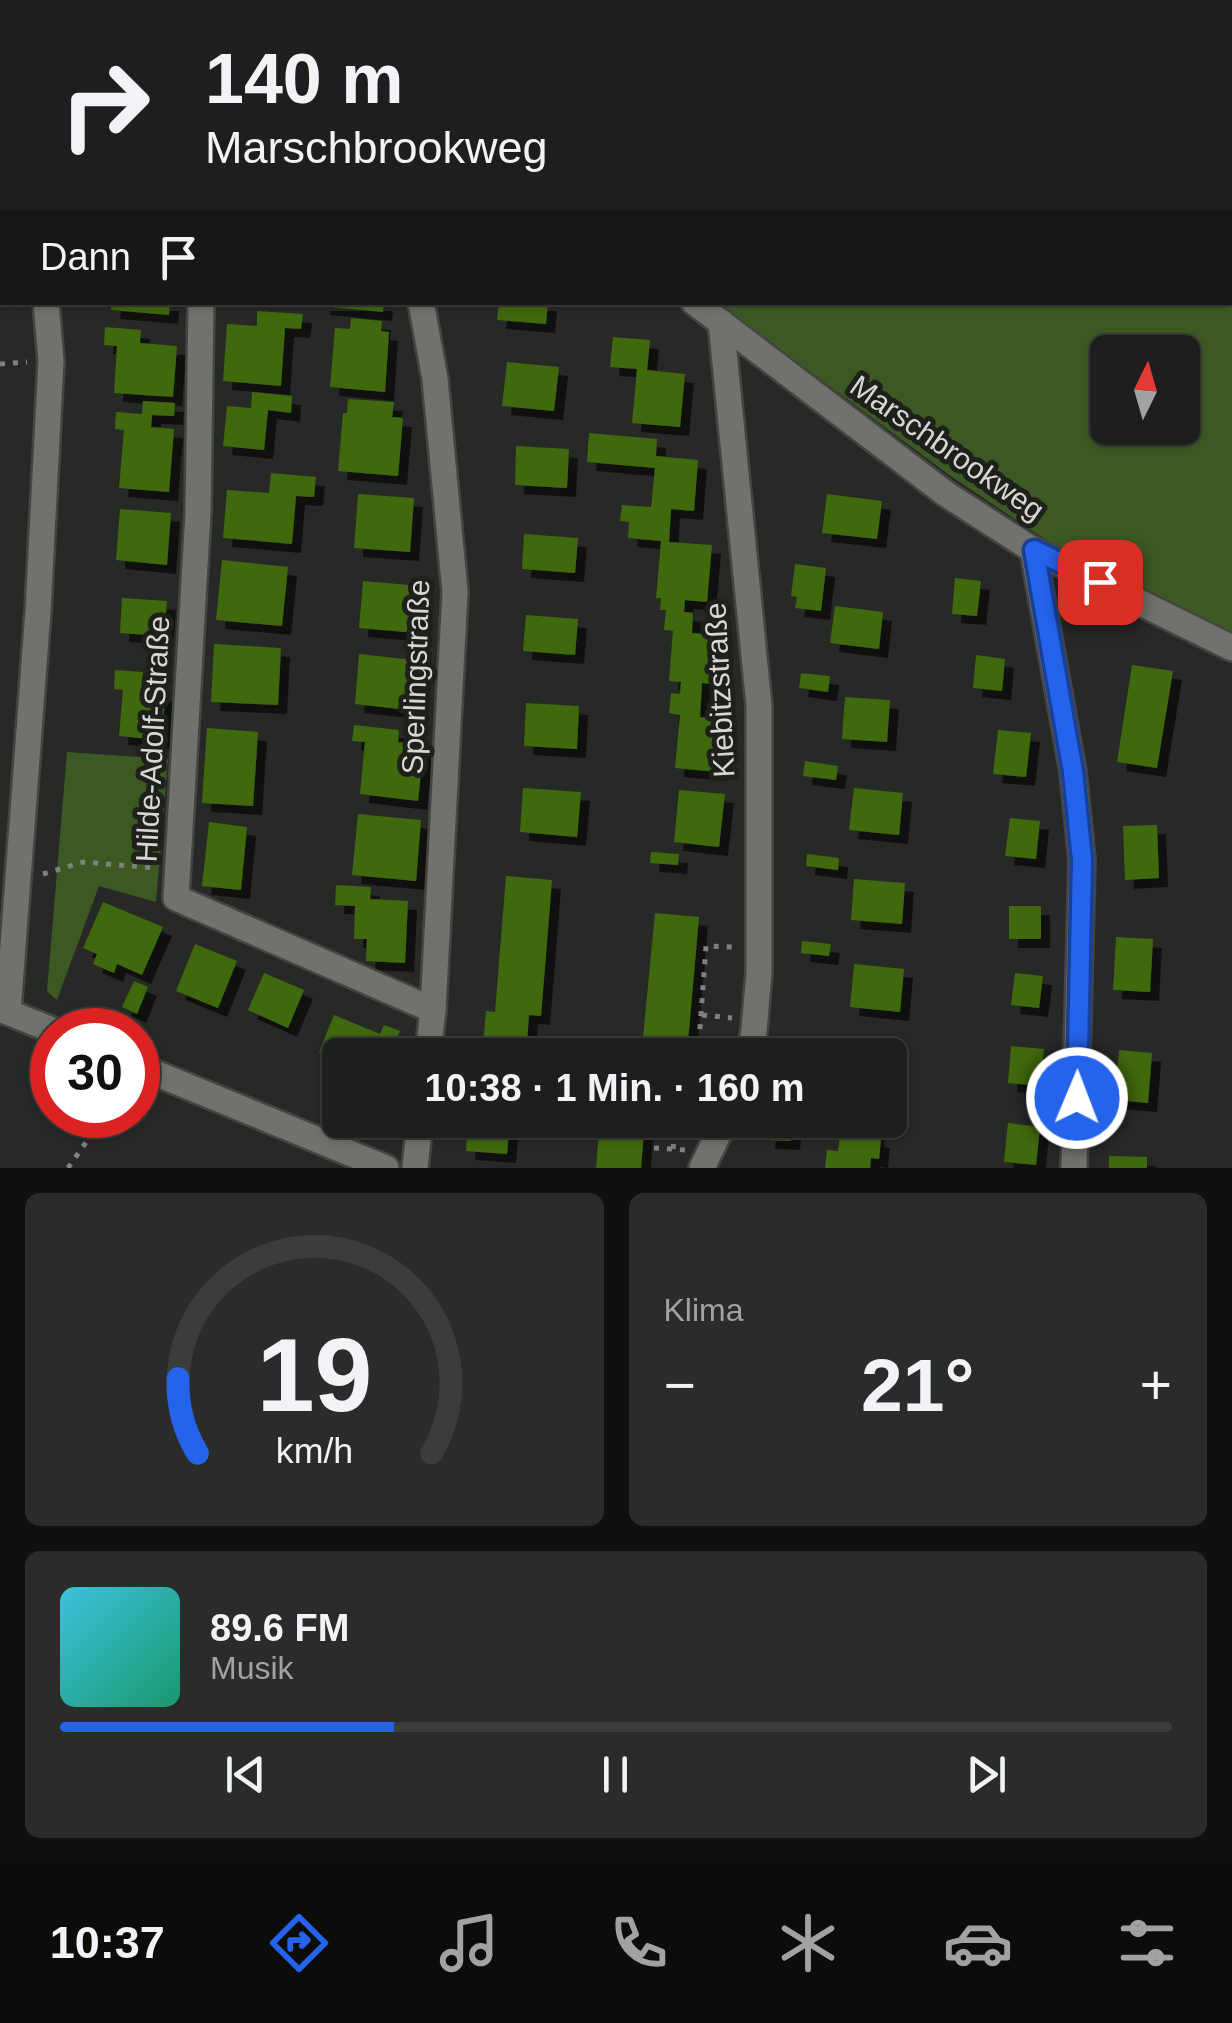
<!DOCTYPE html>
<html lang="de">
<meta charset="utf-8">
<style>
:root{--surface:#1d1f1c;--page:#2a2c29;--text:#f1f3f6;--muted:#a0a2a3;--line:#3b3d3b;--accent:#2563eb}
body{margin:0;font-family:Helvetica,sans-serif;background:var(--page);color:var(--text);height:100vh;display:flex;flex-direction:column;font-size:38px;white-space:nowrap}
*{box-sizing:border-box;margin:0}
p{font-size:32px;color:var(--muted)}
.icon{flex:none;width:55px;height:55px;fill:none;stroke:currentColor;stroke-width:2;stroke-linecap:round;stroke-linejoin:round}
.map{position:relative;height:1168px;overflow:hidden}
.details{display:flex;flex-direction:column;gap:25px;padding:25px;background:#10110f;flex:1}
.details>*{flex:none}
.top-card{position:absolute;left:0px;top:0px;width:1232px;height:305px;box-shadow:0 2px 8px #0004,0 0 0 2px var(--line);background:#1d1f1c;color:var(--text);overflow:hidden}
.needle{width:65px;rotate:5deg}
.buttons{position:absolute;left:1090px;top:335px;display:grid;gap:20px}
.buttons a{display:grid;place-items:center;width:110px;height:110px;border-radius:15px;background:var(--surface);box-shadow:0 2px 8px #0004,0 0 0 2px var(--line);font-size:50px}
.speed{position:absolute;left:30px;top:1008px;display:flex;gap:20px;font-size:50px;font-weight:700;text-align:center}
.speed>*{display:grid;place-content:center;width:130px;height:130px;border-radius:50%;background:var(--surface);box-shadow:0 2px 8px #0004,0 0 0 2px var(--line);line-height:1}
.speed .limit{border:15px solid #d22;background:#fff;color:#111}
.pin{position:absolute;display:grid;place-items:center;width:85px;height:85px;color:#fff;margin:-42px;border-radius:20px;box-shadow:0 5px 15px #0006}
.me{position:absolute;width:110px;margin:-55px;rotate:1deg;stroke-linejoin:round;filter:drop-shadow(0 0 8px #0008)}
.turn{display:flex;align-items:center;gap:35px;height:210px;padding:0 40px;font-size:45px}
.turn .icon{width:130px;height:130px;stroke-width:2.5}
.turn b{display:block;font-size:70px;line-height:85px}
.then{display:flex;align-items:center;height:95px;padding:0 40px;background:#0003;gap:20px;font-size:38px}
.big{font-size:75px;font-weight:700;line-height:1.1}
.details .widget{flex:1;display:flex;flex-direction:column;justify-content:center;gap:15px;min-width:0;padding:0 35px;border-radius:15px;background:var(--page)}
.details .dial{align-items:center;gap:0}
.dial svg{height:260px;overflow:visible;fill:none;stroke:var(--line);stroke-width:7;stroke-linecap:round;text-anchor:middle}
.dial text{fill:var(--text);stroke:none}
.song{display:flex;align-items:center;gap:30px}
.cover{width:120px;height:120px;border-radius:15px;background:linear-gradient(135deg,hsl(190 70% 55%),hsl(160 70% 35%))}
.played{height:10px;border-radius:5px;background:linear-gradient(90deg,var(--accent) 30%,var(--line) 30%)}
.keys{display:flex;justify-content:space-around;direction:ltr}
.heat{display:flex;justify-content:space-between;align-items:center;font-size:55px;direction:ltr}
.details .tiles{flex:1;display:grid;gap:25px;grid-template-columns:1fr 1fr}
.widget:last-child{grid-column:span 2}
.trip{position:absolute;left:322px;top:1038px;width:585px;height:100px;border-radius:15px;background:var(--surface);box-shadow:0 2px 8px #0004,0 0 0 2px var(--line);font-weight:700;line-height:100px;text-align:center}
.tabs{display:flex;height:160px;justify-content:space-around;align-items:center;background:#0c0c0b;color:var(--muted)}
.tabs .icon{width:70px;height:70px}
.tabs .on{color:var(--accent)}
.tabs b{font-size:45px;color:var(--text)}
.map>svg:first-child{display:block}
.green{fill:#3d5923;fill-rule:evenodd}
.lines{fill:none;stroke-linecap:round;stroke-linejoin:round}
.stream{stroke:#5b8634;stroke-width:8}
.building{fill:#3f6810;filter:url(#shadow)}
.minor-casing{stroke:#444543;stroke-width:30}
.tertiary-casing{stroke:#444543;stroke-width:30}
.path{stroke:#80817f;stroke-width:5;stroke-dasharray:5 8;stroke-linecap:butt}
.minor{stroke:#70726e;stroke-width:25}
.tertiary{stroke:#70726e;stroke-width:25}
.route-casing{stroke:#184099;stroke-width:25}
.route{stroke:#2563eb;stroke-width:18}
.labels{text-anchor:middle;stroke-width:10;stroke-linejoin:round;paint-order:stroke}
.street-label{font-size:30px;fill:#d7d8d6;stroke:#1e201c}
</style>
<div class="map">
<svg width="1232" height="1168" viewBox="0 0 1232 1168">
<defs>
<filter id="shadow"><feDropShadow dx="9" dy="9" stdDeviation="0" flood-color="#0009"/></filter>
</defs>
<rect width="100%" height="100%" fill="#272926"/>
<g class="green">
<path d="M414,0H1232V633L1058,548L952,477L717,303L1230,302V2ZM1108,352H1182V428H1108Z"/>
<path d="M67,752L168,759L156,902L99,886L57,1000L47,991Z"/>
</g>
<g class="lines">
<path class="stream" d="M622,0V2"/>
</g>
<g class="building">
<path d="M112,302H170L169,315L111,310Z"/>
<path d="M321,302H384L383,312L321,306Z"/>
<path d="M499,302H548L546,324L497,320Z"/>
<path d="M257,311L303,314L301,329L285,328L281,386L223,381L227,324L257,326Z"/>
<path d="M351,318L382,321L381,331L389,332L385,392L330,387L335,328L350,329Z"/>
<path d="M105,327L141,330L140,343L177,346L173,397L114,393L117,346L104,345Z"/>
<path d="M613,337L650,340L647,370L685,374L680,427L632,423L637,369L610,367Z"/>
<path d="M507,362L559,367L554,411L502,406Z"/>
<path d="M252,392L292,396L291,413L268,410L264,450L223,446L227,406L251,408Z"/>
<path d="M348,399L394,402L392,417L403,418L398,476L338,471L343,413H347Z"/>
<path d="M143,401L175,403L174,416L152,415L151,427L174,429L169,492L119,488L124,430L115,429L116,412L142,414Z"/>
<path d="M589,433L657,439L656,456L698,460L694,511L671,509L669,542L712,545L707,602L685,600L684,612L693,613L692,633L717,635L713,684L702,683L700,717L724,720L718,772L675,768L680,715L669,713L671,693L680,694L681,682L669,681L673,631L664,630L666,610H660L661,598H656L661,541L628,538L629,522L620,521L622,505L651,507L655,468L587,462Z"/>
<path d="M516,446L569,449L567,488L515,485Z"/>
<path d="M271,473L316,477L314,497L296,496L292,544L223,538L227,490L269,493Z"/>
<path d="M358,494L414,498L410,552L354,548Z"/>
<path d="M827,494L882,501L877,539L822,533Z"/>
<path d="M120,509L171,513L167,565L116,560Z"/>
<path d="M524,534L578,538L575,573L522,569Z"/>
<path d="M222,560L288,567L282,626L216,620Z"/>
<path d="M795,564L826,568L821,611L795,608L797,597L791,596Z"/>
<path d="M955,578L981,581L977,616L952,614Z"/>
<path d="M363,581L420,586L416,633L359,628Z"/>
<path d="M122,598L167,601L164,636L120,633Z"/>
<path d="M835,606L883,612L879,649L830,643Z"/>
<path d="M526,615L578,619L575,655L523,651Z"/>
<path d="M214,644L281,648L278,705L211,702Z"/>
<path d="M359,654L423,661L418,711L355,704Z"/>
<path d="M976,655L1005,659L1002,691L973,688Z"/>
<path d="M1132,665L1173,671L1157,768L1117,762Z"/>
<path d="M115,670L143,672L141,691L166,693L161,740L119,736L123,690L114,689Z"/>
<path d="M801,673L830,676L828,692L799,688Z"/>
<path d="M845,697L890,700L887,742L842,739Z"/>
<path d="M526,703L579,706L577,749L524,746Z"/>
<path d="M354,725L399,730L398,742L424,744L418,801L360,794L365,742L352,741Z"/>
<path d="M207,728L258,732L253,806L202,803Z"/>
<path d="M998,730L1031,733L1026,777L993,774Z"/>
<path d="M805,761L838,766L836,780L803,776Z"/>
<path d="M523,788L581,792L577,837L520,832Z"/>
<path d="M854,788L903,793L899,835L849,830Z"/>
<path d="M679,790L725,794L719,847L674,842Z"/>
<path d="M358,814L421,820L416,881L352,875Z"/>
<path d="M1010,818L1040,821L1036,859L1005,856Z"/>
<path d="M209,822L247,827L241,890L202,886Z"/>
<path d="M1157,825L1159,878L1125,880L1123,826Z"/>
<path d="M651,852L679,854L678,865L650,863Z"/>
<path d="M807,854L839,858L838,870L806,866Z"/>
<path d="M506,876L552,880L541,1016L529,1015L526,1055H482L486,1011L495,1012Z"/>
<path d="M854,879L905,883L902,924L851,920Z"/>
<path d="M336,885L371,887L370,899L408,901L405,963L366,961L367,939H354L355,906L335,905Z"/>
<path d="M103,902L163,927L142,975L117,964L114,973L93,964L97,954L83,948Z"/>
<rect x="1009" y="906" width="32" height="33"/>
<path d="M655,913L699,917L687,1053L625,1055L626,1047L642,1048Z"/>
<path d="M1116,937L1153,939L1150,992L1113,990Z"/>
<path d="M802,941L831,944L829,956L801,953Z"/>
<path d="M195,944L237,961L218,1008L176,991Z"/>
<path d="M854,964L904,969L900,1012L850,1007Z"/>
<path d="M264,973L304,990L288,1028L248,1010Z"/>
<path d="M1015,973L1043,976L1039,1008L1011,1005Z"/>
<path d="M134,981L148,987L137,1014L122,1007Z"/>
<path d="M334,1015L380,1034L384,1025L400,1031L390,1055H340V1060L319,1052Z"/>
<path d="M1011,1046L1044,1049L1041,1086L1008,1083Z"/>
<path d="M1119,1050L1152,1053L1148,1103L1114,1100Z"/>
<path d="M468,1120H510L507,1154L466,1151Z"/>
<path d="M600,1120H645L641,1168H596Z"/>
<path d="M832,1120H877L875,1138L881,1139L879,1159L871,1158L870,1168H825L827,1150L838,1151L840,1135L831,1134Z"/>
<path d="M1008,1123L1040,1127L1036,1165L1004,1162Z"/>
<path d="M767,1128L792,1129L791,1141L766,1140Z"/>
<path d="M1109,1156L1147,1157V1168H1109Z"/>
</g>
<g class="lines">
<g class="minor-casing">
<g id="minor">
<path d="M11,0V2"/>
<path d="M123,0L128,2"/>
<path d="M201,302L198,512L176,898L433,1010"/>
<path d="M421,302L435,379L455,592L433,1010L428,1055"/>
<path d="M694,302L946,494L1033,550L1232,648"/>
<path d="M721,322L759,706V972L754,1031L749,1055"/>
<path d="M1033,550L1073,772L1082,860L1074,1168"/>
<path d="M8,1012L38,611L51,361L46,302"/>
<path d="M415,1168L420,1120"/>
<path d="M702,1168L725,1120"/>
</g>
</g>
<g class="tertiary-casing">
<g id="tertiary">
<path d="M0,1009L52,1030"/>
<path d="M138,1066L386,1168"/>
</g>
</g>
<g class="path">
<path d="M0,364L27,362"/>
<path d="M43,874L83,862L155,868"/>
<path d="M702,1015L732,1018"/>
<path d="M698,1055L706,946L734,947"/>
<path d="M654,1148L686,1150"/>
<path d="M673,1149L676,1120"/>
<path d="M68,1168L94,1131L101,1115"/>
</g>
<use href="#minor" class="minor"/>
<use href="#tertiary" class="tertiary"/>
</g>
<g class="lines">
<g class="route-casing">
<path id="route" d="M1077,1098L1082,860L1073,772L1034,550L1100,582"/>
</g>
<use href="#route" class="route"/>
</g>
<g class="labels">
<g class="street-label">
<text transform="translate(947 448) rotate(35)" y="10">Marschbrookweg</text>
<text transform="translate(416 677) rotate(-88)" y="10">Sperlingstraße</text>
<text transform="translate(720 690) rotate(-93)" y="10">Kiebitzstraße</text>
<text transform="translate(153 739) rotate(-87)" y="10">Hilde-Adolf-Straße</text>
</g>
</g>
</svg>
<div class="buttons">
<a><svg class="needle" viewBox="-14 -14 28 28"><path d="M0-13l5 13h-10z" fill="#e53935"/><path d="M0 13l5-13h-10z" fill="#a0a2a3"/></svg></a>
</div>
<div class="speed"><div class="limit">30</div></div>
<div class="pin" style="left:1100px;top:582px;background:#d93025"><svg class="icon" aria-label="arrive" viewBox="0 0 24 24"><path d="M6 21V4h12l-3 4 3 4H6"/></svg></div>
<svg class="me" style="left:1077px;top:1098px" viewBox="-20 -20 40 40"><circle r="17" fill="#2563eb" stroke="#fff" stroke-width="3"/><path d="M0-11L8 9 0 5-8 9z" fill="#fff"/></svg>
<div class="trip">10:38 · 1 Min. · 160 m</div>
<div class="top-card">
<div class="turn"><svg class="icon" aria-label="right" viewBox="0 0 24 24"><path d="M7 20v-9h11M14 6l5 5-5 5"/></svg><div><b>140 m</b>Marschbrookweg</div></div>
<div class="then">Dann<svg class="icon" aria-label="arrive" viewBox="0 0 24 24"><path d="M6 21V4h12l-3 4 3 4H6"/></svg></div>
</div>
</div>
<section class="details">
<div class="tiles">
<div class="widget dial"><svg viewBox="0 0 100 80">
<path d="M14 69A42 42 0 1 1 86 69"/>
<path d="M14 69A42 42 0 0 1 8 46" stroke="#2563eb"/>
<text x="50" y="56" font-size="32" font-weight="700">19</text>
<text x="50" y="72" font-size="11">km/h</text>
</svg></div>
<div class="widget"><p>Klima</p>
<div class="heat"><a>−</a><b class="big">21°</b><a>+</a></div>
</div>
<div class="widget">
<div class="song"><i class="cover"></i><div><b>89.6 FM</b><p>Musik</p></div></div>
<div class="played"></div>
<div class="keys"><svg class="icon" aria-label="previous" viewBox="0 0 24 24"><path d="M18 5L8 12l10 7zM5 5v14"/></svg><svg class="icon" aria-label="pause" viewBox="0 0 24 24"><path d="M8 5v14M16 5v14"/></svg><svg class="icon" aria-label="next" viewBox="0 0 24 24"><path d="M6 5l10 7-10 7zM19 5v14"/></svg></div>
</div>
</div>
</section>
<nav class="tabs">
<b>10:37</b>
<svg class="icon on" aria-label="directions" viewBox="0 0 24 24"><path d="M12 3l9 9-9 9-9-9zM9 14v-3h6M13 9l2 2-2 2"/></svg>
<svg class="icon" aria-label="music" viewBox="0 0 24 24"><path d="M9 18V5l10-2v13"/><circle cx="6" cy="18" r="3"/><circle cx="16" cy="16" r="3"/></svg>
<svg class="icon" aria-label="phone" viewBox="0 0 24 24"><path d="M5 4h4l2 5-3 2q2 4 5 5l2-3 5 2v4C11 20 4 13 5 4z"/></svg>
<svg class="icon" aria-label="climate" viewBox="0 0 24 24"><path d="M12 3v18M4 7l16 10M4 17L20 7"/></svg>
<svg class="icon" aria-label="car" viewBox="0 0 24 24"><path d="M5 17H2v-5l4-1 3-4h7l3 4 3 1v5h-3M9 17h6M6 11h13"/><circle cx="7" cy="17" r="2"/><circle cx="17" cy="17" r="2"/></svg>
<svg class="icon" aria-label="filters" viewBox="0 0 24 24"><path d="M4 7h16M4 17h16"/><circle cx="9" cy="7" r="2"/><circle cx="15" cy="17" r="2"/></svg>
</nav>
